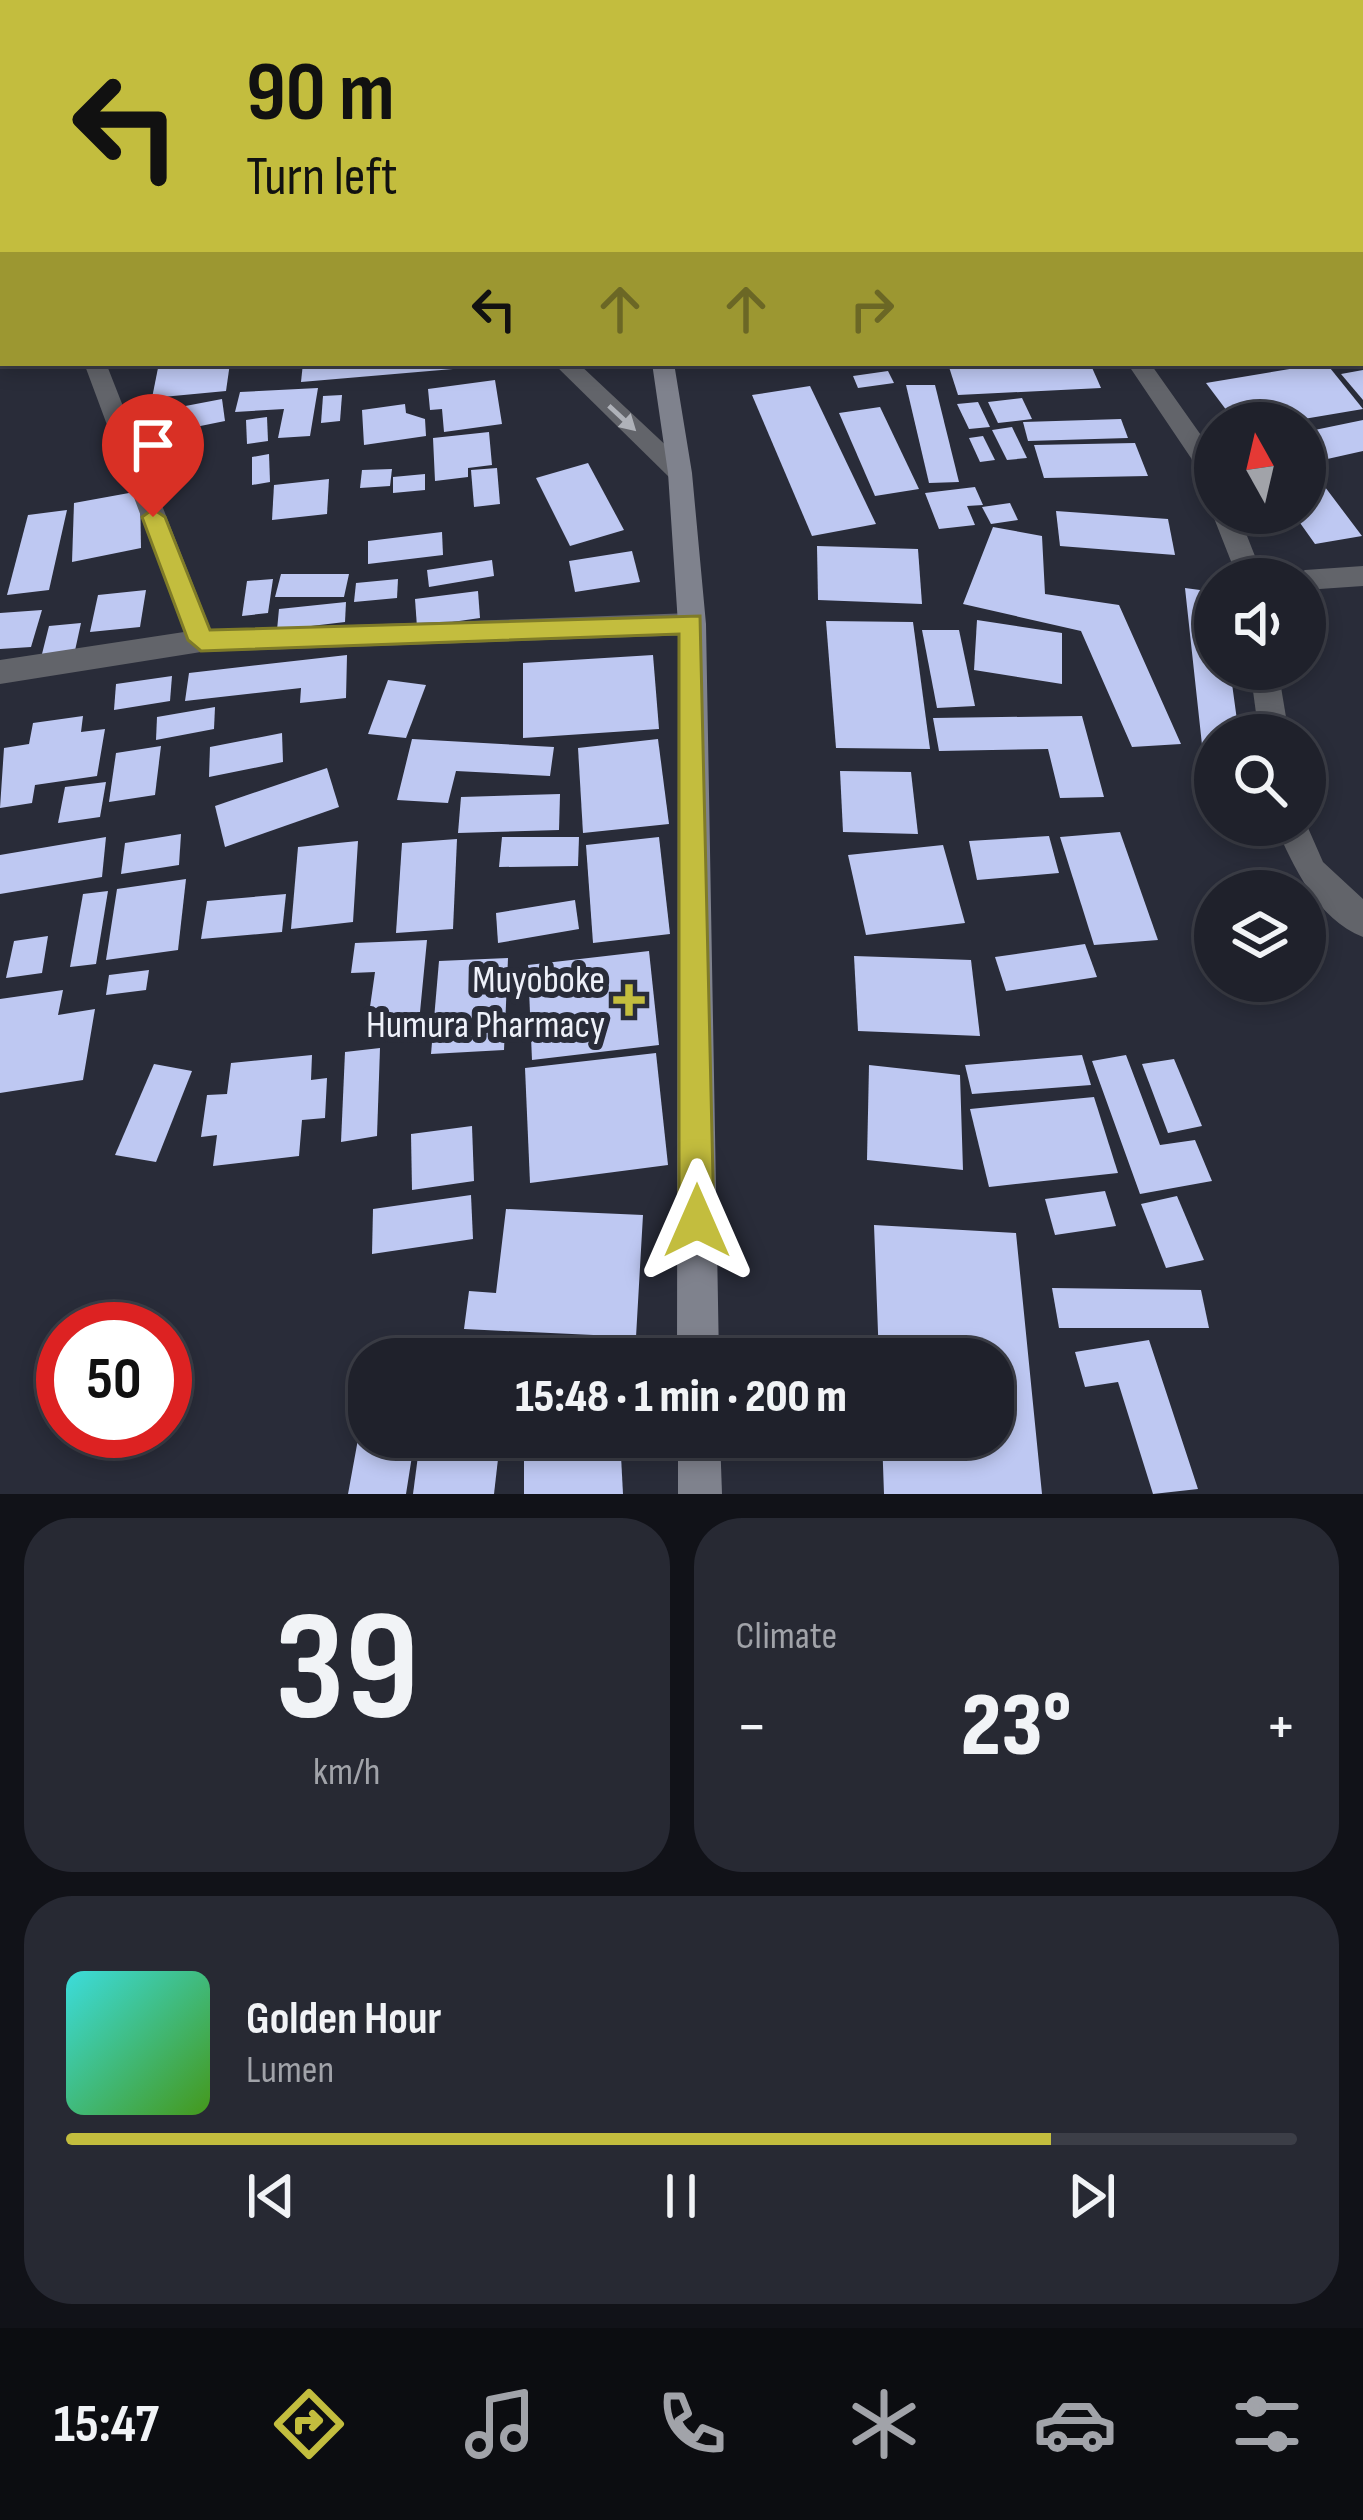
<!DOCTYPE html>
<meta charset="utf-8">
<style>
:root{--surface:#1f212b;--page:#272933;--text:#f1f3f6;--muted:#a1a3a9;--line:#3c3e47;--accent:#c3bd3e}
body{margin:0;font-family:"Sofia Sans Condensed",sans-serif;background:var(--page);color:var(--text);height:100vh;display:flex;flex-direction:column;font-size:45px;white-space:nowrap}
*{box-sizing:border-box;margin:0}
p{font-size:39px;color:var(--muted)}
.icon{flex:none;width:66px;height:66px;fill:none;stroke:currentColor;stroke-width:2;stroke-linecap:round;stroke-linejoin:round}
.map{position:relative;height:1494px;overflow:hidden}
.side{display:flex;flex-direction:column;gap:24px;padding:24px;background:#111218;flex:1}
.side>*{flex:none}
.banner{position:absolute;left:0px;top:0px;width:1365px;height:366px;box-shadow:0 6px 18px #0003,0 0 0 3px var(--line);background:#c3bd3e;color:#111;overflow:hidden}
.needle{width:78px;rotate:352deg}
.fabs{position:absolute;left:1194px;top:402px;display:grid;gap:24px}
.fabs a{display:grid;place-items:center;width:132px;height:132px;border-radius:50%;background:var(--surface);box-shadow:0 6px 18px #0003,0 0 0 3px var(--line);font-size:60px}
.speed{position:absolute;left:36px;top:1302px;display:flex;gap:24px;font-size:60px;font-weight:700;text-align:center}
.speed>*{display:grid;place-content:center;width:156px;height:156px;border-radius:50%;background:var(--surface);box-shadow:0 6px 18px #0003,0 0 0 3px var(--line);line-height:1}
.speed .limit{border:18px solid #d22;background:#fff;color:#111}
.pin{position:absolute;display:grid;place-items:center;width:102px;height:102px;color:#fff;margin:-123px -51px;border-radius:50% 50% 50% 0;rotate:-45deg;box-shadow:0 0 12px #0007}
.pin .icon{rotate:45deg}
.me{position:absolute;width:132px;margin:-66px;rotate:0deg;stroke-linejoin:round;filter:drop-shadow(0 0 9px #0008)}
.turn{display:flex;align-items:center;gap:42px;height:252px;padding:0 48px;font-size:54px}
.turn .icon{width:156px;height:156px;stroke-width:2.5}
.turn b{display:block;font-size:84px;line-height:102px}
.lanes{display:flex;align-items:center;height:114px;padding:0 48px;background:#0003;justify-content:center;gap:60px;direction:ltr}
.lanes .off{opacity:.35}
.big{font-size:90px;font-weight:800;line-height:1.1}
.side .card{flex:1;display:flex;flex-direction:column;justify-content:center;gap:18px;min-width:0;padding:0 42px;border-radius:48px;background:var(--page)}
.side .dial{align-items:center;gap:0}
.dial b{font-size:156px;line-height:1}
.song{display:flex;align-items:center;gap:36px}
.cover{width:144px;height:144px;border-radius:18px;background:linear-gradient(135deg,hsl(180 70% 55%),hsl(100 70% 35%))}
.played{height:12px;border-radius:6px;background:linear-gradient(90deg,var(--accent) 80%,var(--line) 80%)}
.keys{display:flex;justify-content:space-around;direction:ltr}
.heat{display:flex;justify-content:space-between;align-items:center;font-size:66px;direction:ltr}
.side .tiles{flex:1;display:grid;gap:24px;grid-template-columns:1fr 1fr}
.card:last-child{grid-column:span 2}
.trip{position:absolute;left:348px;top:1338px;width:666px;height:120px;border-radius:48px;background:var(--surface);box-shadow:0 6px 18px #0003,0 0 0 3px var(--line);font-weight:800;line-height:120px;text-align:center}
.dock{display:flex;height:192px;justify-content:space-around;align-items:center;background:#0c0d11;color:var(--muted)}
.dock .icon{width:84px;height:84px}
.dock .on{color:var(--accent)}
.dock b{font-size:54px;color:var(--text)}
.map>svg:first-child{display:block}
.building{fill:#bec8f2}
.lines{fill:none;stroke-linecap:round;stroke-linejoin:round}
.street{fill:#62646a;fill-rule:evenodd}
.secondary{fill:#7f828d;fill-rule:evenodd}
.oneway{fill:#afb2b9}
.route{fill:#c3bd3e;stroke:#7f7b28;stroke-width:3}
.poi-dot{fill:#c3bd3e;stroke:#292c39;stroke-width:4.5}
.labels{text-anchor:middle;stroke-width:12;stroke-linejoin:round;paint-order:stroke}
.poi-label{font-size:39px;fill:#eef1fa;stroke:#292c39;text-anchor:end}
</style>
<div class="map">
<svg width="1363" height="1494" viewBox="0 0 1363 1494">
<rect width="100%" height="100%" fill="#292c39"/>
<g class="building">
<path d="M159,363H230L226,391L152,398Z"/>
<path d="M303,363H452L453,369L301,382Z"/>
<path d="M1090,363L1101,388L958,395L949,367Z"/>
<path d="M1326,363L1363,409L1280,423H1236L1206,383Z"/>
<path d="M1363,370V400L1341,374Z"/>
<path d="M888,371L894,383L858,388L853,376Z"/>
<path d="M495,380L502,424L444,432L442,409L430,410L428,389Z"/>
<path d="M906,385H935L959,482L929,483Z"/>
<path d="M810,386L876,524L812,536L752,395Z"/>
<path d="M318,388L310,436L278,438L284,409L235,412L240,392Z"/>
<path d="M342,395L340,421L321,423L323,396Z"/>
<path d="M1022,398L1032,419L998,423L988,402Z"/>
<path d="M222,399L225,421L156,435L154,412Z"/>
<path d="M978,402L990,427L969,429L957,404Z"/>
<path d="M405,404L406,413L425,419L426,436L364,445L362,410Z"/>
<path d="M880,407L919,489L875,496L839,413Z"/>
<path d="M267,417L268,441L247,444L246,420Z"/>
<path d="M1121,419L1128,438L1028,441L1023,422Z"/>
<path d="M1363,420V451L1305,464V432Z"/>
<path d="M1012,427L1027,458L1007,460L992,430Z"/>
<path d="M489,432L492,465L468,468V477L435,481L433,438Z"/>
<path d="M983,436L995,460L980,462L969,438Z"/>
<path d="M1135,443L1148,476L1044,478L1034,445Z"/>
<path d="M269,454L270,482L252,485V457Z"/>
<path d="M588,463L624,530L570,546L536,478Z"/>
<path d="M497,468L500,504L474,507L471,470Z"/>
<path d="M392,469L390,486L360,488L362,470Z"/>
<path d="M425,474V490L393,493V477Z"/>
<path d="M329,479L327,514L272,520L274,485Z"/>
<path d="M1322,483L1362,536L1315,544L1293,513H1305V486Z"/>
<path d="M975,487L983,505L967,506L975,525L939,529L925,493Z"/>
<path d="M140,491L141,548L72,562L74,503Z"/>
<path d="M1010,503L1018,520L991,524L982,507Z"/>
<path d="M67,510L49,590L7,595L28,515Z"/>
<path d="M1056,511L1168,519L1175,555L1060,546Z"/>
<path d="M993,527L1042,536L1045,594L1119,605L1181,744L1132,747L1081,631L963,604Z"/>
<path d="M442,532L443,555L368,564V541Z"/>
<path d="M817,546L918,549L922,604L818,600Z"/>
<path d="M632,551L640,582L575,592L569,561Z"/>
<path d="M492,560L494,576L429,587L427,570Z"/>
<path d="M281,574H349L344,597H275Z"/>
<path d="M273,579L268,613L242,616L247,581Z"/>
<path d="M398,579L397,598L354,602L356,583Z"/>
<path d="M1185,588L1215,592V669H1230L1239,735H1215V755L1203,754Z"/>
<path d="M146,590L140,627L90,632L98,595Z"/>
<path d="M478,591L480,618L417,627L415,599Z"/>
<path d="M346,602L345,622L277,630L279,609Z"/>
<path d="M42,610L31,647L0,649V613Z"/>
<path d="M977,620L1062,633V684L974,670Z"/>
<path d="M826,621L913,622L930,749L836,748Z"/>
<path d="M81,623L74,655L41,658L49,626Z"/>
<path d="M922,630H959L975,706L937,708Z"/>
<path d="M347,655L346,698L300,703L301,688L185,701L189,673Z"/>
<path d="M653,655L659,729L523,738V663Z"/>
<path d="M172,676L170,701L114,710L116,684Z"/>
<path d="M388,680L426,685L406,738L368,734Z"/>
<path d="M215,707L214,729L156,740L157,717Z"/>
<path d="M83,716L81,732L105,729L97,776L35,785L32,803L0,808L4,748L29,744L33,723Z"/>
<path d="M1082,716L1104,797L1060,798L1048,749L939,751L933,718Z"/>
<path d="M282,733L283,762L209,777L210,747Z"/>
<path d="M412,739L554,747L550,776L456,771L448,803L397,800Z"/>
<path d="M658,739L669,824L583,833L578,748Z"/>
<path d="M161,746L155,795L109,802L116,753Z"/>
<path d="M327,768L339,807L225,847L215,806Z"/>
<path d="M840,771L911,772L918,834L843,832Z"/>
<path d="M106,782L100,817L58,823L65,787Z"/>
<path d="M560,794L559,830L458,833L461,797Z"/>
<path d="M1120,832L1158,940L1094,945L1060,837Z"/>
<path d="M181,834L179,865L121,874L125,843Z"/>
<path d="M1049,836L1059,873L977,880L969,841Z"/>
<path d="M106,837L102,877L0,894V855Z"/>
<path d="M502,837H579L578,866L499,867Z"/>
<path d="M659,837L670,934L593,943L586,845Z"/>
<path d="M457,839L453,929L396,933L402,843Z"/>
<path d="M358,841L353,922L291,929L298,847Z"/>
<path d="M943,845L965,923L866,935L848,855Z"/>
<path d="M186,879L178,950L106,960L117,889Z"/>
<path d="M108,891L96,964L70,967L83,894Z"/>
<path d="M286,894L282,932L201,939L207,901Z"/>
<path d="M575,900L579,929L498,943L496,913Z"/>
<path d="M48,936L42,973L6,978L14,941Z"/>
<path d="M427,940L420,1012L369,1014L375,972L351,973L355,943Z"/>
<path d="M1085,944L1097,977L1006,991L995,957Z"/>
<path d="M649,951L659,1045L532,1060L528,965Z"/>
<path d="M854,956L971,960L980,1036L858,1031Z"/>
<path d="M508,958L504,1050L431,1054L439,961Z"/>
<path d="M149,970L146,990L106,995L109,975Z"/>
<path d="M63,990L58,1015L95,1009L83,1080L0,1093V999Z"/>
<path d="M380,1048L377,1136L341,1142L345,1052Z"/>
<path d="M656,1053L668,1165L530,1183L525,1068Z"/>
<path d="M312,1055L311,1080L327,1078L325,1118L302,1120L299,1156L213,1166L217,1135L201,1137L207,1095L227,1094L231,1063Z"/>
<path d="M1082,1055L1091,1085L972,1094L965,1065Z"/>
<path d="M1126,1055L1160,1145L1195,1140L1212,1181L1140,1194L1092,1061Z"/>
<path d="M1174,1059L1202,1126L1168,1133L1142,1064Z"/>
<path d="M154,1064L192,1071L156,1162L115,1155Z"/>
<path d="M869,1065L960,1075L963,1170L867,1160Z"/>
<path d="M1094,1097L1118,1173L989,1187L970,1109Z"/>
<path d="M472,1126L474,1181L412,1190L411,1134Z"/>
<path d="M1105,1191L1116,1226L1055,1235L1045,1199Z"/>
<path d="M471,1195L473,1239L372,1254L373,1209Z"/>
<path d="M1177,1196L1204,1260L1166,1268L1141,1204Z"/>
<path d="M506,1209L643,1215L636,1337L464,1329L469,1291L496,1293Z"/>
<path d="M874,1225L1016,1233L1042,1494H884L882,1437H993V1359H879Z"/>
<path d="M1052,1288L1201,1290L1209,1328H1059Z"/>
<path d="M1149,1340L1198,1489L1153,1494L1118,1382L1085,1387L1075,1352Z"/>
<path d="M367,1390L369,1437H415L406,1494H348Z"/>
<path d="M524,1437H620L623,1494H524Z"/>
<path d="M418,1456L498,1459L494,1494H413Z"/>
</g>
<g class="lines">
<g class="street">
<path d="M268,0H285L287,3H270Z"/>
<path d="M934,0H950L952,3H936Z"/>
<rect x="1362" y="72" width="1" height="10"/>
<rect x="0" y="84" width="3" height="19"/>
<rect x="1362" y="157" width="1" height="13"/>
<rect x="0" y="309" width="3" height="14"/>
<rect x="1362" y="321" width="1" height="14"/>
<path d="M84,363H106L211,630L692,613L706,624L692,635L201,652L0,684V660L184,632Z"/>
<path d="M553,363H578L689,467V479H671Z"/>
<path d="M1127,363H1150L1215,455V496L1206,493L1191,458Z"/>
<path d="M1215,508V513H1238L1264,579H1238L1212,513Z"/>
<path d="M1363,566V586L1305,590V579H1292L1305,570Z"/>
<path d="M1250,669H1278L1289,735H1259Z"/>
<path d="M1305,821L1323,862L1363,899V937C1317,919 1294,867 1275,825Z"/>
</g>
<g class="secondary">
<path d="M556,0H572L573,3H557Z"/>
<path d="M652,363H674L692,473L706,624L719,1359H677L678,624L668,473Z"/>
<path d="M678,1437H720L722,1494H678Z"/>
</g>
</g>
<defs><path id="oneway-solid" d="M-6-.8H1V-3.2L6.5 0L1 3.2V.8H-6Z" transform="scale(3)"/></defs>
<use class="oneway" href="#oneway-solid" transform="translate(622 418) rotate(43)"/>
<path class="route" d="M153,509L165,517L210,630L700,616L714,1221L709,1233L697,1239L684,1233L679,1221V634L201,651L188,640L142,517Z"/>
<path class="poi-dot" d="M623 982h12v12h12v12h-12v12h-12v-12h-12v-12h12z"/>
<g class="labels">
<g class="poi-label">
<text x="605" y="992">Muyoboke<tspan x="605" dy="45">Humura Pharmacy</tspan></text>
</g>
</g>
</svg>
<div class="fabs">
<a><svg class="needle" viewBox="-14 -14 28 28"><path d="M0-13l5 13h-10z" fill="#e53935"/><path d="M0 13l5-13h-10z" fill="#a1a3a9"/></svg></a>
<a><svg class="icon" aria-label="sound" viewBox="0 0 24 24"><path d="M4 9h4l5-4v14l-5-4H4zM17 9q2 3 0 6"/></svg></a>
<a><svg class="icon" aria-label="search" viewBox="0 0 24 24"><circle cx="10" cy="10" r="6"/><path d="M15 15l6 6"/></svg></a>
<a><svg class="icon" aria-label="layers" viewBox="0 0 24 24"><path d="M12 4l9 5-9 5-9-5zM3 14l9 5 9-5"/></svg></a>
</div>
<div class="speed"><div class="limit">50</div></div>
<div class="pin" style="left:153px;top:517px;background:#d93025"><svg class="icon" aria-label="arrive" viewBox="0 0 24 24"><path d="M6 21V4h12l-3 4 3 4H6"/></svg></div>
<svg class="me" style="left:697px;top:1221px" viewBox="-20 -20 40 40"><path d="M0-17L14 15 0 8-14 15z" fill="#c3bd3e" stroke="#fff" stroke-width="4"/></svg>
<div class="trip">15:48 · 1 min · 200 m</div>
<div class="banner">
<div class="turn"><svg class="icon" aria-label="left" viewBox="0 0 24 24"><path d="M17 20v-9H6M10 6l-5 5 5 5"/></svg><div><b>90 m</b>Turn left</div></div>
<div class="lanes"><svg class="icon" aria-label="left" viewBox="0 0 24 24"><path d="M17 20v-9H6M10 6l-5 5 5 5"/></svg><svg class="icon off" aria-label="ahead" viewBox="0 0 24 24"><path d="M12 20V5M6 11l6-6 6 6"/></svg><svg class="icon off" aria-label="ahead" viewBox="0 0 24 24"><path d="M12 20V5M6 11l6-6 6 6"/></svg><svg class="icon off" aria-label="right" viewBox="0 0 24 24"><path d="M7 20v-9h11M14 6l5 5-5 5"/></svg></div>
</div>
</div>
<section class="side">
<div class="tiles">
<div class="card dial"><b>39</b><p>km/h</p></div>
<div class="card"><p>Climate</p>
<div class="heat"><a>−</a><b class="big">23°</b><a>+</a></div>
</div>
<div class="card">
<div class="song"><i class="cover"></i><div><b>Golden Hour</b><p>Lumen</p></div></div>
<div class="played"></div>
<div class="keys"><svg class="icon" aria-label="previous" viewBox="0 0 24 24"><path d="M18 5L8 12l10 7zM5 5v14"/></svg><svg class="icon" aria-label="pause" viewBox="0 0 24 24"><path d="M8 5v14M16 5v14"/></svg><svg class="icon" aria-label="next" viewBox="0 0 24 24"><path d="M6 5l10 7-10 7zM19 5v14"/></svg></div>
</div>
</div>
</section>
<nav class="dock">
<b>15:47</b>
<svg class="icon on" aria-label="directions" viewBox="0 0 24 24"><path d="M12 3l9 9-9 9-9-9zM9 14v-3h6M13 9l2 2-2 2"/></svg>
<svg class="icon" aria-label="music" viewBox="0 0 24 24"><path d="M9 18V5l10-2v13"/><circle cx="6" cy="18" r="3"/><circle cx="16" cy="16" r="3"/></svg>
<svg class="icon" aria-label="phone" viewBox="0 0 24 24"><path d="M5 4h4l2 5-3 2q2 4 5 5l2-3 5 2v4C11 20 4 13 5 4z"/></svg>
<svg class="icon" aria-label="climate" viewBox="0 0 24 24"><path d="M12 3v18M4 7l16 10M4 17L20 7"/></svg>
<svg class="icon" aria-label="car" viewBox="0 0 24 24"><path d="M5 17H2v-5l4-1 3-4h7l3 4 3 1v5h-3M9 17h6M6 11h13"/><circle cx="7" cy="17" r="2"/><circle cx="17" cy="17" r="2"/></svg>
<svg class="icon" aria-label="filters" viewBox="0 0 24 24"><path d="M4 7h16M4 17h16"/><circle cx="9" cy="7" r="2"/><circle cx="15" cy="17" r="2"/></svg>
</nav>
